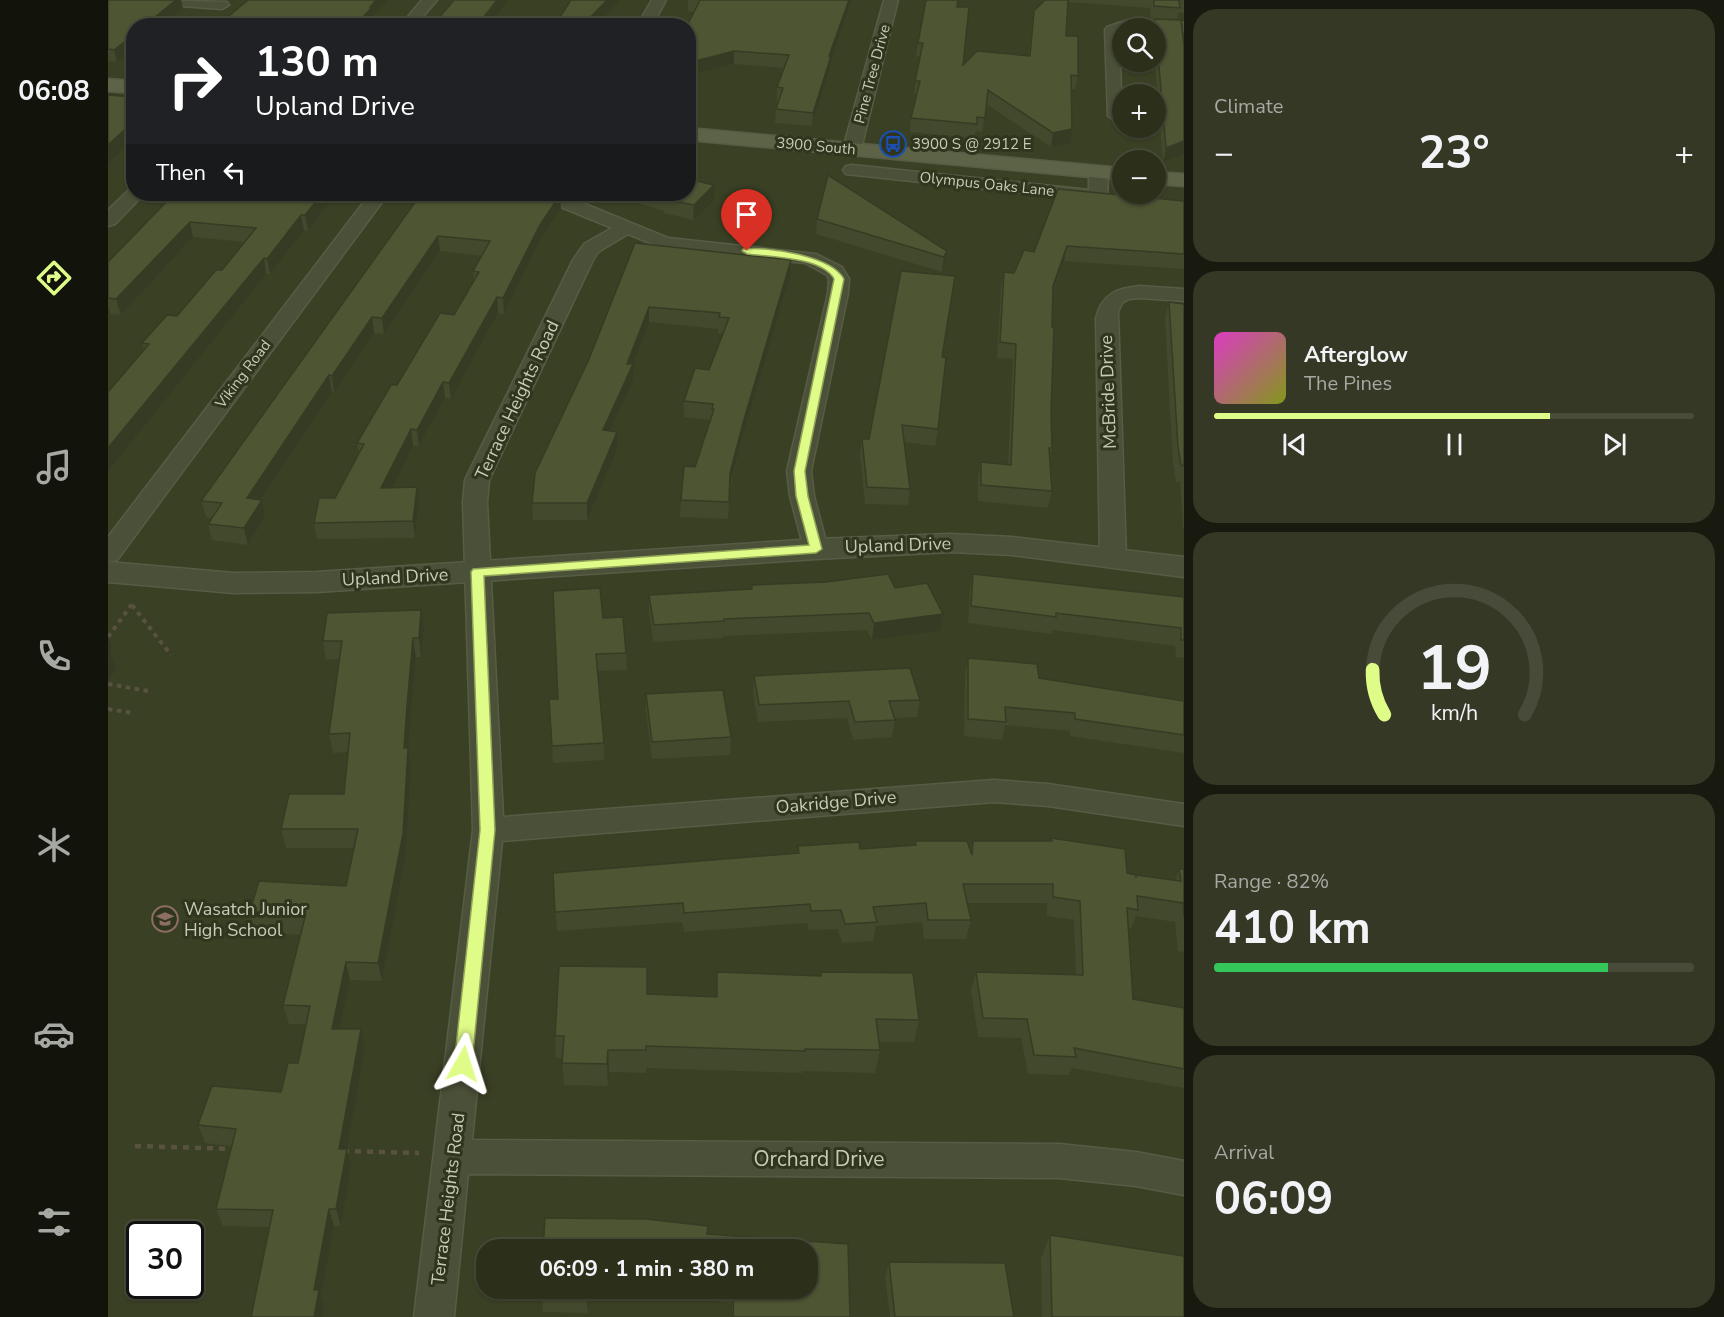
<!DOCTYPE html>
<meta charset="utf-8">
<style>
:root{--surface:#2c301b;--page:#343824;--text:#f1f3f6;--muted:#a6a9a3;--line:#484b3a;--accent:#dffc88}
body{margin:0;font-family:"Nunito Sans",sans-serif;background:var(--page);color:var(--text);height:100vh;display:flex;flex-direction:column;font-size:22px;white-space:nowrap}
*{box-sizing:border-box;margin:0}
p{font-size:20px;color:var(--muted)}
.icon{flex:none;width:33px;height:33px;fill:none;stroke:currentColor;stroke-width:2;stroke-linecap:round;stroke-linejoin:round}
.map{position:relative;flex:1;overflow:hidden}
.sheet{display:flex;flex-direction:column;gap:9px;padding:9px;background:#181a0f;width:540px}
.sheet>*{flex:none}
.top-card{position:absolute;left:18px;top:18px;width:570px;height:183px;border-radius:24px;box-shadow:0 2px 4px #0004,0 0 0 2px var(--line);background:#202124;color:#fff;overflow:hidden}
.tools{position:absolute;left:1004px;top:18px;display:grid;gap:12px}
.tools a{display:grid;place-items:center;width:54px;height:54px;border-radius:50%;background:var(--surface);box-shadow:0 2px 4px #0004,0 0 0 2px var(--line);font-size:30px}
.speed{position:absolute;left:18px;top:1221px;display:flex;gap:12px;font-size:30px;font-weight:700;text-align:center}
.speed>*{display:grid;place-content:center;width:78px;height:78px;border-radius:50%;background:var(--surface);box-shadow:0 2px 4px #0004,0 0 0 2px var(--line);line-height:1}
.speed .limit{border:3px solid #111;border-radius:9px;background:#fff;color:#111}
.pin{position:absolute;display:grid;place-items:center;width:51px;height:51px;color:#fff;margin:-62px -26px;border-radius:50% 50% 50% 0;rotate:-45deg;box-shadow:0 0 6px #0007}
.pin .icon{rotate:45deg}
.me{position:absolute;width:66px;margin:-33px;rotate:6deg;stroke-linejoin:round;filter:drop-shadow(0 0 4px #0008)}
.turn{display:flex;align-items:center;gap:21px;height:126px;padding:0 30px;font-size:27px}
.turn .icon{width:78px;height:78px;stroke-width:2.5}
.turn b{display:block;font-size:42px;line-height:51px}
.then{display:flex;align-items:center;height:57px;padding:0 30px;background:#0003;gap:12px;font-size:22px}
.big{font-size:45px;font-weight:700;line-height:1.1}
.sheet .card{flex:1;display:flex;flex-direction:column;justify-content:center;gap:9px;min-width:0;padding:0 21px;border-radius:24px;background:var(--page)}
.sheet .dial{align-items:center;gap:0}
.dial svg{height:156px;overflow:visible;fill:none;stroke:var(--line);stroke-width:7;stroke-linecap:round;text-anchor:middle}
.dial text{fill:var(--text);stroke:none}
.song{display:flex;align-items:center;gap:18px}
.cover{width:72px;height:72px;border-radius:9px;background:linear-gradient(135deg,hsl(310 70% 55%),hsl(70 70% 35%))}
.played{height:6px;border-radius:3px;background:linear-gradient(90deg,var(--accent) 70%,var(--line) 70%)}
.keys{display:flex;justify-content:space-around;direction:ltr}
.heat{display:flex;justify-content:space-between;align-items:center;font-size:33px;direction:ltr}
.charge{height:9px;border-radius:4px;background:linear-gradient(90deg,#34c759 82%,var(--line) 0)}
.trip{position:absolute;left:368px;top:1239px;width:342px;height:60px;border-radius:24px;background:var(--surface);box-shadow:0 2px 4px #0004,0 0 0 2px var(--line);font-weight:700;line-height:60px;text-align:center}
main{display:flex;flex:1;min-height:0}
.tab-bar{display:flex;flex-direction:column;width:108px;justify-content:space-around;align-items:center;background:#12130b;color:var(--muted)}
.tab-bar .icon{width:42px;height:42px}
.tab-bar .active{color:var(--accent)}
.tab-bar b{font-size:27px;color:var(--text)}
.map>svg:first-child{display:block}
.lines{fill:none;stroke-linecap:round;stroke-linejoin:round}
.minor-casing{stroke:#575c45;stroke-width:3}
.tertiary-casing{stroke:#575c45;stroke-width:3}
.secondary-casing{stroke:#575c45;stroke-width:3}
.path-far1{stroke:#59523f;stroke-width:4;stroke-dasharray:4.5 4.5;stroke-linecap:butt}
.path{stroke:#59523f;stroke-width:4.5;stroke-dasharray:6 6;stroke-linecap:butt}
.minor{fill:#4b5038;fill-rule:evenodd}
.tertiary{fill:#4b5038;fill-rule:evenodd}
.secondary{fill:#5c6346;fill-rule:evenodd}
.wall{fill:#42492c}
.shaded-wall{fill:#363c24}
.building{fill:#4d5533;stroke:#363c24;stroke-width:1.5}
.route{fill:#dffc88;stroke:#91a458;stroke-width:1.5}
.labels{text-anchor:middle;stroke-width:6;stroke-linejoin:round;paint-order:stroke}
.far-street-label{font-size:15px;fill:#c5cbb5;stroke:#30351d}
.far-poi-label{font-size:15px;fill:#c5cbb5;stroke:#30351d;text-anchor:start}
.street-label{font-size:18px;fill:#c5cbb5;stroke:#30351d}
.poi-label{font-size:18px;fill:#c5cbb5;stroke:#30351d;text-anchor:start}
.near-street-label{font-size:21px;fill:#c5cbb5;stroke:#30351d}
</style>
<main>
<nav class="tab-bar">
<b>06:08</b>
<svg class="icon active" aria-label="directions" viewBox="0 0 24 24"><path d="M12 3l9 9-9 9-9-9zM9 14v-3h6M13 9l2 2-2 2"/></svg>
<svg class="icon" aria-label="music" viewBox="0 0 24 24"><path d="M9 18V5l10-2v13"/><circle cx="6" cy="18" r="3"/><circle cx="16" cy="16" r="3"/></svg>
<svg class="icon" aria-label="phone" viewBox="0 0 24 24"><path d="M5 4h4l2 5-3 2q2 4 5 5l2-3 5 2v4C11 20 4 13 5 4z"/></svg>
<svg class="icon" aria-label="climate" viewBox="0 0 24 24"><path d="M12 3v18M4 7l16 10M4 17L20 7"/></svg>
<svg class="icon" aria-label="car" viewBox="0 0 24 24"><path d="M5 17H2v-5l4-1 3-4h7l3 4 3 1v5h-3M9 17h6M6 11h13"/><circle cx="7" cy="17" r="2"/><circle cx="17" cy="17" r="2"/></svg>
<svg class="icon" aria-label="filters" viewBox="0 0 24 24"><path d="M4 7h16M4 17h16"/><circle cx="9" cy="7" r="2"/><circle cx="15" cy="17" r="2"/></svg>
</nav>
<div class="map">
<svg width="1076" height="1317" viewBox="0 0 1076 1317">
<rect width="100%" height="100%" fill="#3a4024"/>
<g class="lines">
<g class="minor-casing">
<g id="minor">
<path d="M38,0L119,2L121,5L114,9L45,4Z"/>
<path d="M314,0H329L307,26H292Z"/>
<path d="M544,0H558L544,26H529Z"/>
<path d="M776,0H790L753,149L750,153H738L735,149Z"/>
<path d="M1020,20L1076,23V31L1014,28L1011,32L1014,119L1008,121L1000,116L997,30L999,27Z"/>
<path d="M744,165L981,190V172L984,168H996C1001,175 1001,193 996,200L990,201L738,174L735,170L738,166Z"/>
<path d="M26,189V194H36L7,224L0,226V210L21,190Z"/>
<path d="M262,194H280L9,560L0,562V537Z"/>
<path d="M415,194H445L460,197L560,238L708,254L734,267L741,279L740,293L703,471L706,496L720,549L717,555L708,557L699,555L696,549L682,496L679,471L720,293L721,279L719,275L697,263L557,249L520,234L490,252L485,260L381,480L379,502L395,817L886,780L940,784L1076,804V826L940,806L886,802L394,841L364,1140L951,1144L1028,1152L1076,1161V1195L1028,1186L951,1178L360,1174L346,1317H306L365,830L355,502L357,480L465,260L476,244L504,228L448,205L418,198Z"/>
<path d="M1032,286L1076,289V301L1032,298L1021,299L1014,303L1010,312L1018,558L1014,564L1005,566L996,564L992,558L988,318C994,294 1009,288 1032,286Z"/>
</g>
</g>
<g class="tertiary-casing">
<path id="tertiary" d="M843,534L904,537L1076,557V577L904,555L843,552L708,559L209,592L126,593L0,582V562L126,573L209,572L708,539Z"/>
</g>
<g class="secondary-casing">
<g id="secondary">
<path d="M0,79L26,81V93L0,91Z"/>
<path d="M580,128L1014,168V180L580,140Z"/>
<path d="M1047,172L1076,174V186L1047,184Z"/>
</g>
</g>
<g class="path-far1">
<path d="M24,605L63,655"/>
<path d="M0,637L24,604"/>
<path d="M0,684L40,691"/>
<path d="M0,709L25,713"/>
</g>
<g class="path">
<path d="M27,1146L128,1149"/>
<path d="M235,1151L311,1153"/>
</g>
<use href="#minor" class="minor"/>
<use href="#tertiary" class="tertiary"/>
<use href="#secondary" class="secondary"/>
</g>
<g class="wall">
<path d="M0,0L75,8L26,26V48L9,62L0,61Z"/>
<path d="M580,0H744L723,61L722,69L704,126L667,123L668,109L671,101H669V87L677,68L626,64L580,76V26L586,12L580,11Z"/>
<path d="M933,0H1076V13L1071,12L1069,20L1076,154L1055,162L1047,62V28H1045L1047,19H1043L1042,8L960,2L958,36L970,76L967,89H964V129L962,143L943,147L878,104L874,132L868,131L866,138L802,132L803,118L809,94H806L812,56H808L810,43L849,7L855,65L921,55L924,24L926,11L936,1Z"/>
<path d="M606,185V200L585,220L556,213V211L501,194H580Z"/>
<path d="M66,194L223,201L200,230H196L162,274H158L36,350L34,343L69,316L114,270L137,242L85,237L13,315L2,314L0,316V262Z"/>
<path d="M313,194L453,209L432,240L396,314L390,313L343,399L337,398L311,446H305L284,488L309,487L311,504L307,538L209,539L206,523L227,498L251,453L249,443L289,385L346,315L366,280L365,271L374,256L332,251L276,334L266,333L226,392H224L153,500L157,517L140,545L104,540L100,524L103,518L98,517L93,501Z"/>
<path d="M1076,201V269L956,261L945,293L943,412L944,448L942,459L944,491L940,508L870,501V478L873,462L900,465L905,359L889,358L893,287L896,272L906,273L926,252Z"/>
<path d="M709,219L839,251L836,266L834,272L708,234Z"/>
<path d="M527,243L683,260L682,276L634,439L622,490L620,519L572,517L573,500L587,467L602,420L576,417V401L601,370L615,333H610V329L541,322L525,365V381L502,431L509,432L510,448L479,520H425L424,503Z"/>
<path d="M1061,302L1076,304V529H1075L1072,482H1068L1065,463L1057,318Z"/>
<path d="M834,357L830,429L827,446L796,442L802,489L800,505L757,504L752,455L754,439H761Z"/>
<path d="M865,574L1076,597V658L1068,657L1067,646L945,630L944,634L860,623L862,591Z"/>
<path d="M644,585L787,588L832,631L764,640L759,630L615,636V638L545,642L541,612V595L643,589Z"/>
<path d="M313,610L316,628L313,657H308L300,749L303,766L298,853L274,981L242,980L232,1029H253L257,1047L239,1149L243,1166L233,1226H226L213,1296L216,1306L215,1317H143L161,1227L115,1226L108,1209L124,1146L97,1143L90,1125L173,1092L190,1063L198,1024H181L175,1005L193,935L146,932L141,914L238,886L246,848H178L173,829L236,794L240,752L225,753L221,734L231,659L218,660L215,641Z"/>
<path d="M495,618L518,653L519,670L489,671L496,743V760L445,763L441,699H450Z"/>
<path d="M860,658L931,678L1076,701V753L962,736V731L897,725L894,740L856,736L857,676Z"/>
<path d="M646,676L812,700L809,717L786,718L787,720L784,737L745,740L739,718L650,722L645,693Z"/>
<path d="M538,694L623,737L622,755L544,759L538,712Z"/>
<path d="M943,838L1019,873L1067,880L1071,869H1076V952L1070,951L1067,922L1028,916L1023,929L1020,928L1025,999L1076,1008V1088L964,1068L961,1075L920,1074L913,1038L870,1037L863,990L868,972L968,975L966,920L939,916V903H859L863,920L858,939H816L814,922L768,926L765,941L734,943L730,929L701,930L699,923L576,932L574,922L449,931L445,873L689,854L690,846L752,849L806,845L807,841L862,851L865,841H943Z"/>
<path d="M609,972L712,976L713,972L811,1020L806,1042H771L772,1050L767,1073L694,1071V1073L538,1068V1073L501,1072L500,1086L456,1085L454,1058H448L447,1036L539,994L608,997Z"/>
<path d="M437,1218L538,1219L600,1226V1234L740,1244L742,1317H624V1303L544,1294V1299H480V1313L435,1312L433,1288H699V1250H435Z"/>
<path d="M942,1235L1076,1317H934L933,1258Z"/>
<path d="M781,1262L906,1317H782L777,1278Z"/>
</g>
<g class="shaded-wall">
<path d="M68,0H73L75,8L54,26H36Z"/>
<path d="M268,0H280L265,16L266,18L259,26H247Z"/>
<path d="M389,0H400L380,26H369Z"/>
<path d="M499,0H512L487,26H474Z"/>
<path d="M741,0H744L723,61L722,69L704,126L705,113L721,56Z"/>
<path d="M26,34V48L9,62L6,50Z"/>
<path d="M626,51V64L580,76V63Z"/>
<path d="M26,121V139L0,163V145Z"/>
<path d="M964,129L962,143L943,147L945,133Z"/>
<path d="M1076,141V154L1055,162L1058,148Z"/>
<path d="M606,185V200L585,220L586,205Z"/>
<path d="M214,194H222L223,201L200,230L197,215Z"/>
<path d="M452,195L453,209L432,240L396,314L395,298L432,225Z"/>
<path d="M193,215L196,230L162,274L159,259Z"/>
<path d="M82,222L85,237L13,315L8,299Z"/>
<path d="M330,236L332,251L276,334L274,318Z"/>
<path d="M959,246L956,261L941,301L945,286Z"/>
<path d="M839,251L836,266L834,272L836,257Z"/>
<path d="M156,258L158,274L0,471V448Z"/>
<path d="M683,260L682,276L634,439L621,490L622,473L635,423Z"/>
<path d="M389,297L390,313L343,399L341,383Z"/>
<path d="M0,306L2,314L0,316Z"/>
<path d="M541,307V322L525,365V381L495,446V430Z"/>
<path d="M264,317L266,333L226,392L224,376Z"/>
<path d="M221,375L224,392L143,515L139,498Z"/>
<path d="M335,382L337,398L311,446L309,430Z"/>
<path d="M303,429L305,446L276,505L273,488Z"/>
<path d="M509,432L510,448L479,520V503Z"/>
<path d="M309,487L311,504L307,538L305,521Z"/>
<path d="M154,500L157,517L140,545L136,528Z"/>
<path d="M313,610L316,628L313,657L311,638Z"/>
<path d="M835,614L832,631L764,640L766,623Z"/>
<path d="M0,636L4,649L2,652L8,669L0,681Z"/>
<path d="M305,638L308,657L300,749L303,766L298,853L274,981L270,963L296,748Z"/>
<path d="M238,962L242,980L228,1047L224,1029Z"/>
<path d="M253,1029L257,1047L239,1149L243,1166L233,1226L228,1209L231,1149Z"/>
<path d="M500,1050L501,1072L500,1086L499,1064Z"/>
<path d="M221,1209L226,1226L213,1296L216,1306L215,1317H206V1290Z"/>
<path d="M479,1288L480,1299V1313L478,1294Z"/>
</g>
<g class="building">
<path d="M0,0H68L36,26H26V34L6,50L0,49Z"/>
<path d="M140,0H268L262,7H264L247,26H109Z"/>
<path d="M346,0H389L369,26H324Z"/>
<path d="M463,0H499L474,26H446Z"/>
<path d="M591,0H741L721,56H723L705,113L668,109L675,88L669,87L681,55L626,51L580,63V26H579L592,0Z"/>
<path d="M818,0H850L849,7H861L855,65L869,51L922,56L926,11L937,0H960L958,36H970V76L963,75L964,129L945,133L880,90L877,118L869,117V124L803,118L812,81H807L815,43H810Z"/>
<path d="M1046,0H1071L1072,8L1046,6Z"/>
<path d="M1047,19L1073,20L1076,46V141L1058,148Z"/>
<path d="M0,95L26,97V121L0,145Z"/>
<path d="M720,175L839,251L836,257L709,219Z"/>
<path d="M580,179L606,185L586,205L556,199L558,197L546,194H580Z"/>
<path d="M950,189L1076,201V254L959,246L945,286L944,327H946L943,412L944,448H941L944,491L873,485V462L903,465L908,344L892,342L896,272L906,273L916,250L926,252Z"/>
<path d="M66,194H214L197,215H193L159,259L156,258L0,448V392L41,344L34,343L59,315L69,316L108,270H114L148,228L82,222L8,299L0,298V262Z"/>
<path d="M313,194L324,195L325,194H347L385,198L388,194H448L452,195L432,225L395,298L389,297L341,383L335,382L309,430L303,429L273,488L309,487L305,521L206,523L211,498H227L256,444L249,443L283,385H289L332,313L346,315L371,272L365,271L382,241L330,236L274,318L264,317L224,376L221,375L139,498L154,500L136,528L100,524L114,503L93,501Z"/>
<path d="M527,243L683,260L635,423L622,473L621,502L573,500L576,466L587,467L606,409H604L605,404L576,401L587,368L601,370L621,318L611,317L612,313L541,307L519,364H525L495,430L509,432L479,503H424L427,473L481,359Z"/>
<path d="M793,271L847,276L834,357L838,358L830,429L794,425L802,489L759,487L754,439H761Z"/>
<path d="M1061,302L1076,304V466L1073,465L1070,447Z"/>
<path d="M780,574L787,588L819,583L835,614L766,623L761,613L616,619V621L546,625L541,595L644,589V585L718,582Z"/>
<path d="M865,574L1076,597V640H1073V628L948,613V617L863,606Z"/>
<path d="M492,588L495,618L515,617L518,653L488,654L496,743L444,746L441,699H450L445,591Z"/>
<path d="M313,610L311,638H305L299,706L296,748H300L295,834L270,963L238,962L224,1029H253L231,1149H239L228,1209H221L206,1290H211L206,1317H143L165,1210L108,1209L128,1129L90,1125L104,1086L173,1092L180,1063H190L202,1006L175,1005L197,917L141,914L151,881L238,886L250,829H173L181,794H236L242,733L221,734L234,641H215L219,613Z"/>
<path d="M860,658L929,664L931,678L1076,701V735L967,719V713L897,707L898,722L860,719Z"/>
<path d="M802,668L812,700L781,701L787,720L747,722L741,701L651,705L646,676Z"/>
<path d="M615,690L623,737L544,742L538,694Z"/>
<path d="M943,838L1017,849L1019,873L1028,875V878V875L1073,881L1071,869H1076V917L1075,903L1029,896L1030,910L1019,908L1025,999L1076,1008V1069L966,1048L968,1057L926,1055L919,1019L875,1018L868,972L975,975L972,901L945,897V884H855L863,920H820L818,903L765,907L769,922L737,924L733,910L703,911L702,904L576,913L575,903L447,912L445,873L691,853L690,846L751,842L752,849L808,845L807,841H859L864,855L865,841H944Z"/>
<path d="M451,966L539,967V994L609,997V972L713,976V972L805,973L811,1020L768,1019L772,1050L697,1049V1051L538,1046V1050H500L499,1064L454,1063L456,1036H447Z"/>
<path d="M437,1218L538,1219L600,1226L599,1234L740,1244L742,1317H625L626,1288H699V1250H435Z"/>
<path d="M942,1235L1076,1256V1317H944Z"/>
<path d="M781,1262L897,1263L906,1317H787Z"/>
<path d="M433,1288H479L478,1294L433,1293Z"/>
</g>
<path class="route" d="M635,249C660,246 724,256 736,279L697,471L700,496L714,549L708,553L376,576L387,830L364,1064L361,1069L355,1071L349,1069L346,1064L372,830L363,572L365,569L701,545L688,496L686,471L726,279C714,257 662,257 639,254L634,251Z"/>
<defs>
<g id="bus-ring" transform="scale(1.35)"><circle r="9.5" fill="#30351d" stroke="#1a4fb4" stroke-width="1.5"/><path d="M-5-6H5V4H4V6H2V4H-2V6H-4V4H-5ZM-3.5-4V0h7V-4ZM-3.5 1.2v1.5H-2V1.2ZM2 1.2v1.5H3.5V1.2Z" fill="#1a4fb4"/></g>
<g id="school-ring" transform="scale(1.35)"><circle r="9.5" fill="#30351d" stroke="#8d6e63" stroke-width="1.5"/><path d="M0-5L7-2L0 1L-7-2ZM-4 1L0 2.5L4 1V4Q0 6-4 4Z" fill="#8d6e63"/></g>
</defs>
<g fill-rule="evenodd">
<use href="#bus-ring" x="785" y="144"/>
<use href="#school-ring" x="57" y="919"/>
</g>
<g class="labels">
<g class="far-street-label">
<text transform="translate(764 74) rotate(-75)" y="5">Pine Tree Drive</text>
<text transform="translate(708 146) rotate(5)" y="5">3900 South</text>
<text transform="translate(879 184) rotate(6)" y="5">Olympus Oaks Lane</text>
<text transform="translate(135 374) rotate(-53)" y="5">Viking Road</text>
</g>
<g class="far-poi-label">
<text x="804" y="149">3900 S @ 2912 E</text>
</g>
<g class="street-label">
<text transform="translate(1000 392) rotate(-92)" y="6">McBride Drive</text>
<text transform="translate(409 400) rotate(-65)" y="6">Terrace Heights Road</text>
<text transform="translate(790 545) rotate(-2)" y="6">Upland Drive</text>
<text transform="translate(287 577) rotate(-3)" y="6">Upland Drive</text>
<text transform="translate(728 802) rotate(-5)" y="6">Oakridge Drive</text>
<text transform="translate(340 1199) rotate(-83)" y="6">Terrace Heights Road</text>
</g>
<g class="poi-label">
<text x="76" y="915">Wasatch Junior<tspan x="76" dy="21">High School</tspan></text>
</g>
<g class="near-street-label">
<text x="711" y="1166">Orchard Drive</text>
</g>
</g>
</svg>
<div class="tools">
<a><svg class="icon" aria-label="search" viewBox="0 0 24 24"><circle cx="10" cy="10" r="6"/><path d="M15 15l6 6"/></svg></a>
<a>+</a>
<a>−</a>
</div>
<div class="speed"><div class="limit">30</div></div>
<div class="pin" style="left:639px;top:251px;background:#d93025"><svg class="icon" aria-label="arrive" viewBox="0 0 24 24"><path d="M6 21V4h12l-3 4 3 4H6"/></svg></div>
<svg class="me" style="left:355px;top:1064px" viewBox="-20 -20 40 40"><path d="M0-17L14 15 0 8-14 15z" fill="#dffc88" stroke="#fff" stroke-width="4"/></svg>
<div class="trip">06:09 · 1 min · 380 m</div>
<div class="top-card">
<div class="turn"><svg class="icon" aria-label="right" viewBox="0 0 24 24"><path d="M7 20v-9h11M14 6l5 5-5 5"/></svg><div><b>130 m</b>Upland Drive</div></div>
<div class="then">Then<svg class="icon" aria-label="left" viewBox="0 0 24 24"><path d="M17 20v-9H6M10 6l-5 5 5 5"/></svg></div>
</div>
</div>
<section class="sheet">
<div class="card"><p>Climate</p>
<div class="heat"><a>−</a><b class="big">23°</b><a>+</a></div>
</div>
<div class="card">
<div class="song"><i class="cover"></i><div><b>Afterglow</b><p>The Pines</p></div></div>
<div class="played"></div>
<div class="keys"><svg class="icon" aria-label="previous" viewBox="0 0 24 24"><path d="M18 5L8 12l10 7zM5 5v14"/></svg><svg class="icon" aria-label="pause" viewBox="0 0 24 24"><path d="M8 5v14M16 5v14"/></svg><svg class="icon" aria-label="next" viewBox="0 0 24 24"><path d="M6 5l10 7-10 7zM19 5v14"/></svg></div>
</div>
<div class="card dial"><svg viewBox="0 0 100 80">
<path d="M14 69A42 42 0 1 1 86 69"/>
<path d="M14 69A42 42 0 0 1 8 46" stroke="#dffc88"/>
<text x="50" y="56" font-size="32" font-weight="700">19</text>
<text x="50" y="72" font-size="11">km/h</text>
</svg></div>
<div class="card"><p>Range · 82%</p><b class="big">410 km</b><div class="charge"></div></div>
<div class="card"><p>Arrival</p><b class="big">06:09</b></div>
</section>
</main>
